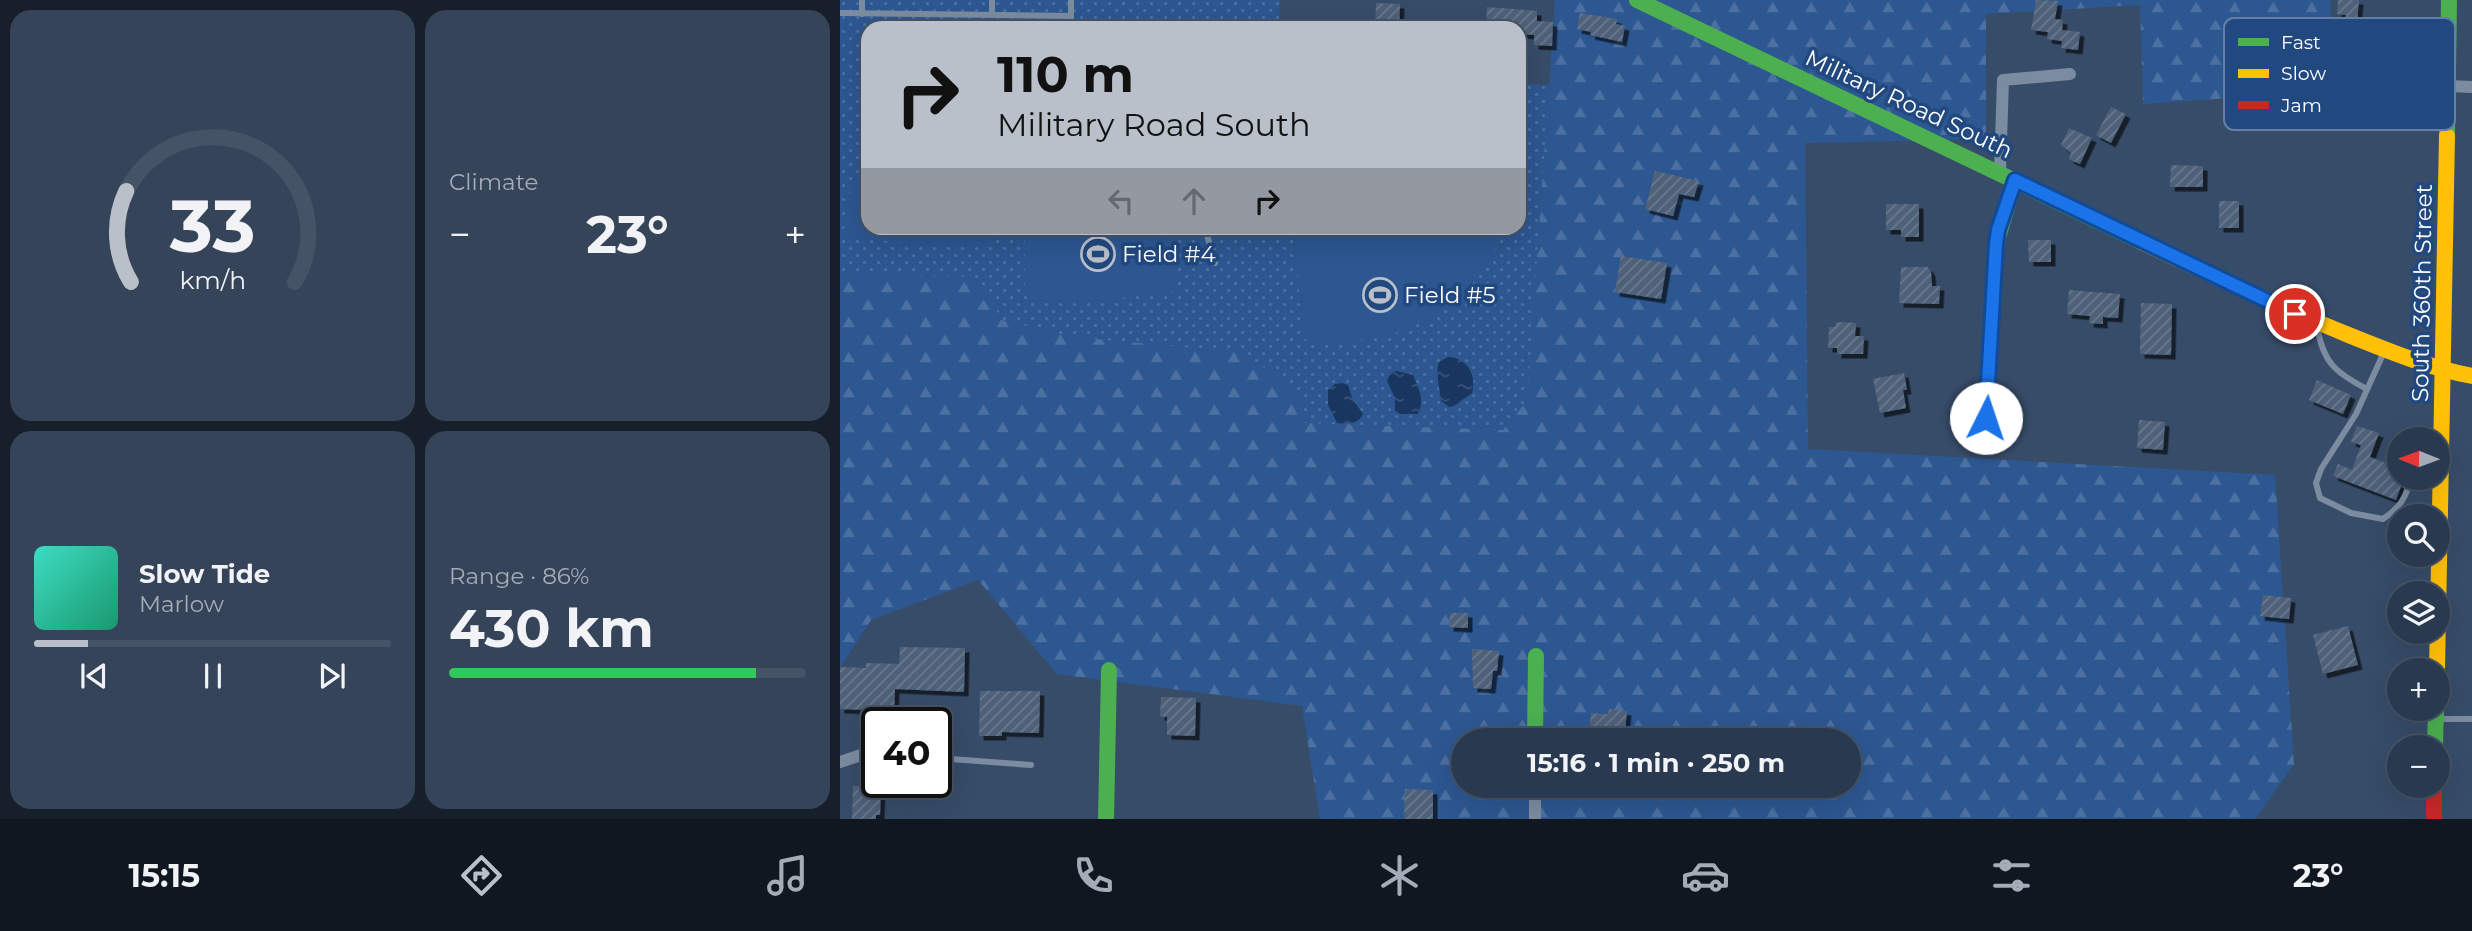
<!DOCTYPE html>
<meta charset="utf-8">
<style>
:root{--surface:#29394f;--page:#354459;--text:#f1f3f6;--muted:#a5acb7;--line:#455366;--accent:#b9c0ca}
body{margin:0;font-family:Montserrat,sans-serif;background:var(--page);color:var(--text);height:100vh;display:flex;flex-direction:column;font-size:26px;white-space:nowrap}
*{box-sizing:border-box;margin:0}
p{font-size:23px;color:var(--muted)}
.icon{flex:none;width:38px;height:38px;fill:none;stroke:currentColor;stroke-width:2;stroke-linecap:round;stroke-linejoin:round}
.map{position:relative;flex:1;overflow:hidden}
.drawer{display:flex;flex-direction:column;gap:10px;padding:10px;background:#171f2b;width:840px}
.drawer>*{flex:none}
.hud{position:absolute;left:21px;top:21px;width:665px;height:214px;border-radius:21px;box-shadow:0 7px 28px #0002,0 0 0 2px var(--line);background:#b9c0ca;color:#111;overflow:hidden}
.needle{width:46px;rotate:271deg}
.fabs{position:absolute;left:1547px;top:427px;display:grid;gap:14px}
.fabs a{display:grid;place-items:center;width:63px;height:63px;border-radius:50%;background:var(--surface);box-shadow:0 7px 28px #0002,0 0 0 2px var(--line);font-size:35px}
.speed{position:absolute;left:21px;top:707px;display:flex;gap:14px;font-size:35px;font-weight:700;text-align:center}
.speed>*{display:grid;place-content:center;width:91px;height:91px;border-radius:50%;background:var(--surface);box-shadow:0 7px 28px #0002,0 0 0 2px var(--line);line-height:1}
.speed .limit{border:4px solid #111;border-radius:10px;background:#fff;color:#111}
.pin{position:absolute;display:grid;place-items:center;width:60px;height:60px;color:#fff;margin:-30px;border:4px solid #fff;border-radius:50%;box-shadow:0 2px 7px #0007}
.me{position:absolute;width:77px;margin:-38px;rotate:4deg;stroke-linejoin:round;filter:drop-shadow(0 0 5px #0008)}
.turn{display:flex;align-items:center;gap:24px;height:147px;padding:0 21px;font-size:32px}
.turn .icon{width:91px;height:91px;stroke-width:2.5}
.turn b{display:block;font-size:49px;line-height:60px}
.lanes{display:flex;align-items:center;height:66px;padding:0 21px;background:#0003;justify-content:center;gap:35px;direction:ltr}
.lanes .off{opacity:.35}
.big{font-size:52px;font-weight:700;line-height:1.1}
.drawer .card{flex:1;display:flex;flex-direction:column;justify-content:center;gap:10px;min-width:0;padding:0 24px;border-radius:21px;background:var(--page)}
.drawer .dial{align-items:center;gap:0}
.dial svg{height:182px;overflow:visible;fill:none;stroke:var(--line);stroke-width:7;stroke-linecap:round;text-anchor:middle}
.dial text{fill:var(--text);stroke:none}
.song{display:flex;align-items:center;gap:21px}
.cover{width:84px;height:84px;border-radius:10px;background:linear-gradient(135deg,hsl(170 70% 55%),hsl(160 70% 35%))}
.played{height:7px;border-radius:4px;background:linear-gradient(90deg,var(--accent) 15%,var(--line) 15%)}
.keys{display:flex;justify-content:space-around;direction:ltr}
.heat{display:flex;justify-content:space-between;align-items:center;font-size:38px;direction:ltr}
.charge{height:10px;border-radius:5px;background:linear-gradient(90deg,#34c759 86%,var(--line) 0)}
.drawer .tiles{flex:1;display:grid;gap:10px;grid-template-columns:repeat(2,1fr)}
.trip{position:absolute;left:611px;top:728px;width:410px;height:70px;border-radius:35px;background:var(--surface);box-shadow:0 7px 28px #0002,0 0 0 2px var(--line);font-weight:700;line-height:70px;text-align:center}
.dock{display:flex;height:112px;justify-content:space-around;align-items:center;background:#101720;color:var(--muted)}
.dock .icon{width:49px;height:49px}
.dock .current{color:var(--accent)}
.dock b{font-size:32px;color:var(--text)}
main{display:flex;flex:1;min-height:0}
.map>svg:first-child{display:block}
.grass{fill:url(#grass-dots)}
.forest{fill:url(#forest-firs);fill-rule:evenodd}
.pitch{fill:#2d5791}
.water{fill:url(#water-ripples)}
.building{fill:url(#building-hatch);filter:url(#shadow)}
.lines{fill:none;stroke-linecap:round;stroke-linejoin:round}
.lane{stroke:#7c8ca0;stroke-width:6}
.street{stroke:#7c8ca0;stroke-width:12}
.fast{stroke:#4caf50;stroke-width:16}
.slow{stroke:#ffc107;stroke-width:16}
.jam{stroke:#c62828;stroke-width:16}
.route-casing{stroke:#114b97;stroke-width:18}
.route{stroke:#1a73e8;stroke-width:12}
.labels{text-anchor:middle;stroke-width:7;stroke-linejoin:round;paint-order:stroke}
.street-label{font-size:23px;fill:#fff;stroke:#21487f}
.poi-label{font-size:23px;fill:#fff;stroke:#21487f;text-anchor:start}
.key{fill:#21487f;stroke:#647fa5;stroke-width:2}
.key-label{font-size:19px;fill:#fff}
</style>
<main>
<section class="drawer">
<div class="tiles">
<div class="card dial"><svg viewBox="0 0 100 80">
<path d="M14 69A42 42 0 1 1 86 69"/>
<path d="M14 69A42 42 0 0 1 12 29" stroke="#b9c0ca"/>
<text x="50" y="56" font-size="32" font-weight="700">33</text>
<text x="50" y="72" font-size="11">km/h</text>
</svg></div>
<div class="card"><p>Climate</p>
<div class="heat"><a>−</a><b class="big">23°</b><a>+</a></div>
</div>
<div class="card">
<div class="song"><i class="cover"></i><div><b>Slow Tide</b><p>Marlow</p></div></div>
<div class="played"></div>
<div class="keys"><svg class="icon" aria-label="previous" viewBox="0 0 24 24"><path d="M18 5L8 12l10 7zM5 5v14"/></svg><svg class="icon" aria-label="pause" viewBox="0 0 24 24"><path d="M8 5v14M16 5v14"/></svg><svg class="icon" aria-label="next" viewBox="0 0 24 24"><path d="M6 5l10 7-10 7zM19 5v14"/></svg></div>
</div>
<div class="card"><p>Range · 86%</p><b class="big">430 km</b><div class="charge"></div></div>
</div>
</section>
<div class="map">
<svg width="1632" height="819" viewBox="0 0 1632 819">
<defs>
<pattern id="grass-dots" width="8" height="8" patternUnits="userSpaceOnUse" patternTransform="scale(1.75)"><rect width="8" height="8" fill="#2d5791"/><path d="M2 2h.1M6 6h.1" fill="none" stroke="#4c70a2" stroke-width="1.8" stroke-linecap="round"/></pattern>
<pattern id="forest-firs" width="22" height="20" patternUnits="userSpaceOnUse" patternTransform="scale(1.75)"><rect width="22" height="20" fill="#2d5791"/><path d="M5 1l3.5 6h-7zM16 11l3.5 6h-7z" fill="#4c70a2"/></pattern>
<pattern id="water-ripples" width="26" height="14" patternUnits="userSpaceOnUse" patternTransform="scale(1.75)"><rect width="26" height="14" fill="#193660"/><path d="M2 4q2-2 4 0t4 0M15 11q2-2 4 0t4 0" fill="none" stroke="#3c5478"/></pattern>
<pattern id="building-hatch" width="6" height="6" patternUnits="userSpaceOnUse" patternTransform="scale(1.75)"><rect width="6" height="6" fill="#4f6179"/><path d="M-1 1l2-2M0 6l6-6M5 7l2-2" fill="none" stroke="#69798d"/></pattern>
<filter id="shadow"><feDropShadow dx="4.5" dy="4.5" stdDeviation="0" flood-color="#0009"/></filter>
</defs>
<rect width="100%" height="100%" fill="#374c69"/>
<path class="grass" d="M0,0H440L439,28H28V228H679V84L710,85L697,432L0,407Z"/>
<path class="forest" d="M715,0H1490L1492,26L1448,94L1303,104L1300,5L1146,14V139L965,143L968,449L1435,475L1454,764L1415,819H480L462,706L217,674L138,580L31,620L0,668V275L121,276C148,286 150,295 161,320L233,337L398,352L418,363L458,394L464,423L663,430L687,401ZM623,740H1008V786H623Z"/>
<g class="pitch">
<path d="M28,153V228H155V238L146,247L81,245L4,236C5,201 11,184 28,153Z"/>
<path d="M185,228H323C332,248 335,269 335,291L259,301L194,299L185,290Z"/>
<path d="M454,228H665C633,313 552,353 463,339Z"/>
</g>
<g class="water">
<path d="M608,357C628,358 637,375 632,393L614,406L609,407L601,401C600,390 595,371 599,362Z"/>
<path d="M557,371L573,375C579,388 585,401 578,414H560L555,411V398L547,381L551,372Z"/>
<path d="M502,383L508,385L512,398L523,414C518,425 507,424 497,423L488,405V390L495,384Z"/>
</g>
<g class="building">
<path d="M1196,0L1218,1L1215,19L1223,20L1222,30L1240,32L1238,50L1221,48L1222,41L1207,39L1208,32L1191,30Z"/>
<path d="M1498,0H1519L1517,22L1536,24L1530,65L1500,61L1506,15L1497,14Z"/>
<path d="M536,3L560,4L559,28H535Z"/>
<path d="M647,7L697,11V21L713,22L712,46L694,45V35L679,34V28H646Z"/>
<path d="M740,13L777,19L776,24L785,26L782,42L750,35L751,32L737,29Z"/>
<path d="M1271,107L1286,114L1271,143L1256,135Z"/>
<path d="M1229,128L1252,138L1240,164L1229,159L1231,153L1221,145Z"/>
<path d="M1331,165L1363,166V187H1330Z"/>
<path d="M815,171L859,181L854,197L839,194L833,216L805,209Z"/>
<rect x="1379" y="201" width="20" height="27"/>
<path d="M1046,204H1079V237H1061V230H1046Z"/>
<path d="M1188,240H1211V262H1189Z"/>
<path d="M781,256L827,263L821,299L775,292Z"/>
<path d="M1061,267H1088L1091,272L1092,286H1100L1099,304L1059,303Z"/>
<path d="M1229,290L1280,294L1278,318L1263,317V324L1249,323L1250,316L1227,314Z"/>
<path d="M1301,303L1332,304L1331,355L1300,354Z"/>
<path d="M996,322L1016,323L1015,336H1024L1023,354H997V348H988L989,327H995Z"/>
<path d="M1064,373L1067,390H1063L1066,408L1040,413L1033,379Z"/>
<path d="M1477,380L1511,395L1503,414L1469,400Z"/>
<path d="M1299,420L1325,422L1323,450L1297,448Z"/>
<path d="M1517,426L1539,433L1530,457L1559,468V478H1564L1556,500L1493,476L1498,464L1512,470L1521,445L1511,442Z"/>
<path d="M1423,595L1451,598L1449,619L1420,616Z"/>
<path d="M610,613H628V628L609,627Z"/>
<path d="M1508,626L1518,665L1483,674L1473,635Z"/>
<path d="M60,647L125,648L124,692L55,689L54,711L0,709V667L26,668V663L59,664Z"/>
<path d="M632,649L659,651L657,671H653L651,689L633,688Z"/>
<path d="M140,691H200L199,733L162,732V736H139Z"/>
<path d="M321,697L356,698L355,736L327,735V717L320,716Z"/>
<path d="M769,709L787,711L784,740H767V736L749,734L751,713L768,714Z"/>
<path d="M13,786H41L40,815H36V819H12Z"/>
<path d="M565,789L593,790V819H564Z"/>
</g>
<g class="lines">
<g class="lane">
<path d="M22,0V14"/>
<path d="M0,13L231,16"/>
<path d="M152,15V0"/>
<path d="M231,28V0"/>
<path d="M365,228L375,263"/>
<path d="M1477,326C1483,363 1496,373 1527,389"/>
<path d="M1544,352L1516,414L1481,469L1476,483L1480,498L1511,513L1543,519C1559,508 1567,498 1570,478"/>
<path d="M1563,434L1564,439"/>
<path d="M1598,719H1632"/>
<path d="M96,743L111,759L191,765"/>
</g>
<g class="street">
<path d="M1608,86L1632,87"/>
<path d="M1160,172L1163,80L1230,74"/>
<path d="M0,762L24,754L37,755"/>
<path d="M695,819V786"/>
</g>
<g class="fast">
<path d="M797,0L1302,242"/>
<path d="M1607,136L1609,0"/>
<path d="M1146,418L1156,244L1175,180"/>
<path d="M695,740L696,656"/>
<path d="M1595,747L1596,709"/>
<path d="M266,819L269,670"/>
</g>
<g class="slow">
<path d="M1302,242C1371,275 1440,307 1511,336C1551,352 1590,368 1632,376"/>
<path d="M1597,670L1607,136"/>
</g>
<path class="jam" d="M1594,786V819"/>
</g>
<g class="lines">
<g class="route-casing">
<path id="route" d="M1146,418L1156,244L1158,230L1175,180L1455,314"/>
</g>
<use href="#route" class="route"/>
</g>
<defs>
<g id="stadium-ring" transform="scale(1.75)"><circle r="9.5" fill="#21487f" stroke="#b9c0ca" stroke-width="1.5"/><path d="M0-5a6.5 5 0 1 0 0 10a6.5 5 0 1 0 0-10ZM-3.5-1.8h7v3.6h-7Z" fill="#b9c0ca"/></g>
</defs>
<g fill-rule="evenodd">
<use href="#stadium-ring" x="258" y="254"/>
<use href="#stadium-ring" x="540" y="295"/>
</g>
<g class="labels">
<g class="street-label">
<text transform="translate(1069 104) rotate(25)" y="8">Military Road South</text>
<text transform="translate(1582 293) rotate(-89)" y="8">South 360th Street</text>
</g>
<g class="poi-label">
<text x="282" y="262">Field #4</text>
<text x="564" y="303">Field #5</text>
</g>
</g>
<rect x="1384" y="18" width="231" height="112" rx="10" class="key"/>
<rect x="1398" y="38" width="31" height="8" fill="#4caf50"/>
<rect x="1398" y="69" width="31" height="9" fill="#ffc107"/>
<rect x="1398" y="101" width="31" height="8" fill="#c62828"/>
<g class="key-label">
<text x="1441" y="49">Fast</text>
<text x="1441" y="80">Slow</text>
<text x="1441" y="112">Jam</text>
</g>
</svg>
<div class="fabs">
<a><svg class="needle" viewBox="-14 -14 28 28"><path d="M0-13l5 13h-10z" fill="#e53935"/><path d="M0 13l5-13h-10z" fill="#a5acb7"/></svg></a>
<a><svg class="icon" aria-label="search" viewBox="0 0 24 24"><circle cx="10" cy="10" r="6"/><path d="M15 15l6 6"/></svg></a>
<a><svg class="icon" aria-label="layers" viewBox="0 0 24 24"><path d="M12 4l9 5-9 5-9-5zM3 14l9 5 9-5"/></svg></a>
<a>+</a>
<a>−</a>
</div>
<div class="speed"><div class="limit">40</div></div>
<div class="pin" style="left:1455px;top:314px;background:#d93025"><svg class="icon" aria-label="arrive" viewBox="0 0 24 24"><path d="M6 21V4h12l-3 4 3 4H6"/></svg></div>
<svg class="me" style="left:1146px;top:418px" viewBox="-20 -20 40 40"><circle r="19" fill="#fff"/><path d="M0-13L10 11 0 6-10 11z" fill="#1a73e8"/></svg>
<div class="trip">15:16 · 1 min · 250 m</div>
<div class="hud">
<div class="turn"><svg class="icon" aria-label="right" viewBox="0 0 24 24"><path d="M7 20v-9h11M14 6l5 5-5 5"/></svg><div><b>110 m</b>Military Road South</div></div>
<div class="lanes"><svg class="icon off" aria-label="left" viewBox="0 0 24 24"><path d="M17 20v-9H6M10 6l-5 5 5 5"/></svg><svg class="icon off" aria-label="ahead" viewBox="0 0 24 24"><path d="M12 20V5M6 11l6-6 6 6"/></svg><svg class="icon" aria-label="right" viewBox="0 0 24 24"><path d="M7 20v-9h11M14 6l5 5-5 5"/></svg></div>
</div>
</div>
</main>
<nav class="dock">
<b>15:15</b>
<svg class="icon current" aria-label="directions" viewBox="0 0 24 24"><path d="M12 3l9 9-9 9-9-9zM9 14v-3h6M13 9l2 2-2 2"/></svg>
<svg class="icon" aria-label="music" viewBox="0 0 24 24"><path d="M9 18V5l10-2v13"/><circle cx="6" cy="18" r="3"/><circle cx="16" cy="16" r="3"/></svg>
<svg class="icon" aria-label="phone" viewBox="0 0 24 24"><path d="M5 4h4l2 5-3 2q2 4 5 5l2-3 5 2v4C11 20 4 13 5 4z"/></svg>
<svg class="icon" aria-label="climate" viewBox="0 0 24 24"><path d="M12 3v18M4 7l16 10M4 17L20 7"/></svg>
<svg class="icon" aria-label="car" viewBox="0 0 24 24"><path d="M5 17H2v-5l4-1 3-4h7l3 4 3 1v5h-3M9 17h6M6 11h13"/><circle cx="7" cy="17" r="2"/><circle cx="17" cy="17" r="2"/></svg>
<svg class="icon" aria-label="filters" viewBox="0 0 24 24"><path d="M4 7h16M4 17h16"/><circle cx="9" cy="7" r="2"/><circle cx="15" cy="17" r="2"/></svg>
<b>23°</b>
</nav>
